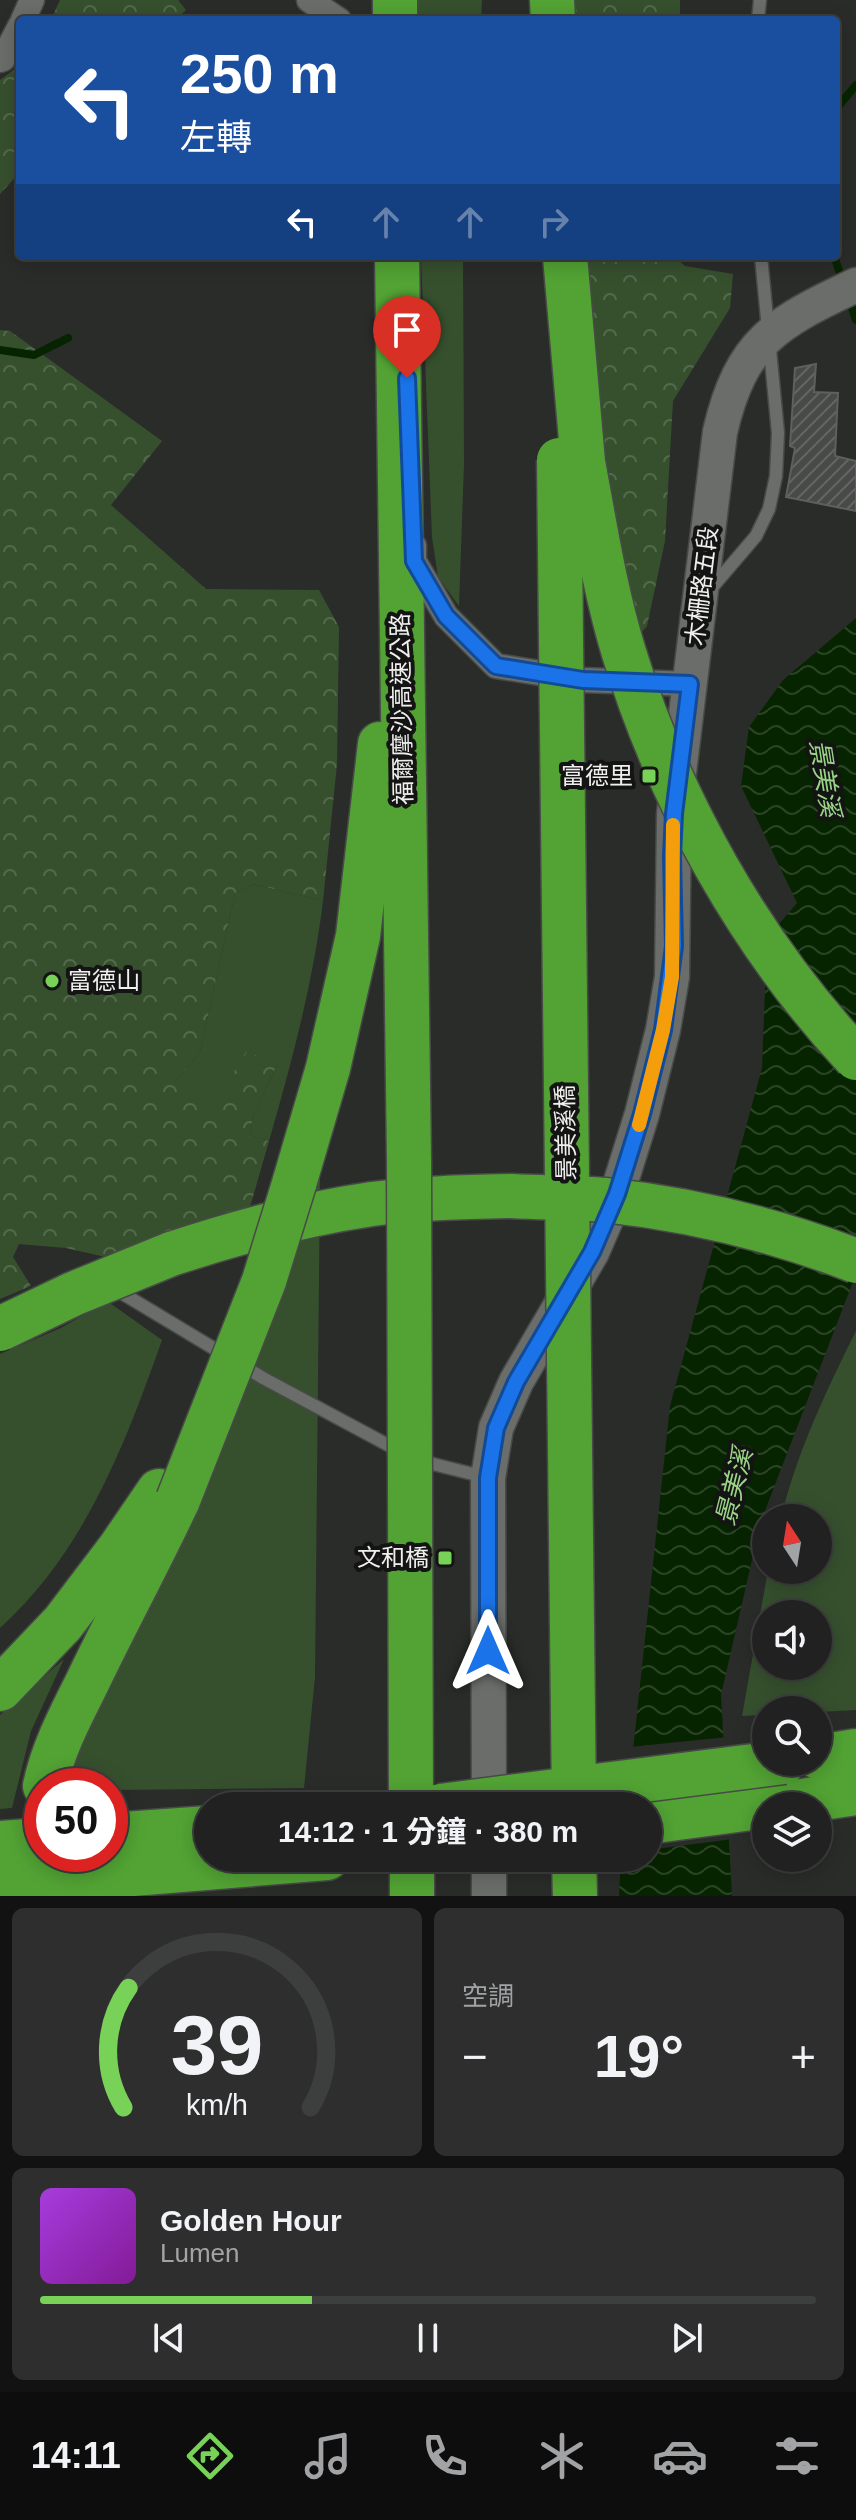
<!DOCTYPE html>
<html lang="zh-TW">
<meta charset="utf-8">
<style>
:root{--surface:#202120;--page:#2d2e2d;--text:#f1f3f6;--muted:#a2a3a5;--line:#3d3e3e;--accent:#78d258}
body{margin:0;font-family:Helvetica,"Noto Sans TC",sans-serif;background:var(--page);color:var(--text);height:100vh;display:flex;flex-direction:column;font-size:30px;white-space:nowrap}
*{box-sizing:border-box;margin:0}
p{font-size:26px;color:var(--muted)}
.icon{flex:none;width:44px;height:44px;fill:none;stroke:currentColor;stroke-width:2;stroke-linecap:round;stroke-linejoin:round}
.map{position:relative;height:1896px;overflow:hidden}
.side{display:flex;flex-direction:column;gap:12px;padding:12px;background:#121212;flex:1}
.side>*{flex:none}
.hud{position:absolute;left:16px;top:16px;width:824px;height:244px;border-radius:8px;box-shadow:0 4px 20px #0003,0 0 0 2px var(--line);background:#1a4fa0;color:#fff;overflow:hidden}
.needle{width:52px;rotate:348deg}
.controls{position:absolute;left:752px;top:1504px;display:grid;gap:16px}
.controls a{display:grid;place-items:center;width:80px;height:80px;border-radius:50%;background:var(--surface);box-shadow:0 4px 20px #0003,0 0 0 2px var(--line);font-size:40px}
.speed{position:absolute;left:24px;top:1768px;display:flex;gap:16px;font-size:40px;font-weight:700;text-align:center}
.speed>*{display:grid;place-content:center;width:104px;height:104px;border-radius:50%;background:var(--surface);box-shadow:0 4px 20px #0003,0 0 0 2px var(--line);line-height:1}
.speed .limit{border:12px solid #d22;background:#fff;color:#111}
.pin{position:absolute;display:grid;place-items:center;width:68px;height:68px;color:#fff;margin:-82px -34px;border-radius:50% 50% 50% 0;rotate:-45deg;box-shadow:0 0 8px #0007}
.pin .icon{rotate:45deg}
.me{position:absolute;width:88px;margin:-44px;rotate:0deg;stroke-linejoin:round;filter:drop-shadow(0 0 6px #0008)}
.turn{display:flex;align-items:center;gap:28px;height:168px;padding:0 32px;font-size:36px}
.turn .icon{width:104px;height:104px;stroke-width:2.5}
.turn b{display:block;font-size:56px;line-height:68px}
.lanes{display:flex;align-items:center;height:76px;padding:0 32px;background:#0003;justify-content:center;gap:40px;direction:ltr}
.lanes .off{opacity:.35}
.big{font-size:60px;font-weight:700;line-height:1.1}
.side .tile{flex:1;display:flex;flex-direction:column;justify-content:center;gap:12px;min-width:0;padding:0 28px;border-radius:12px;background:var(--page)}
.side .dial{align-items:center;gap:0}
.dial svg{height:208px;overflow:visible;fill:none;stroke:var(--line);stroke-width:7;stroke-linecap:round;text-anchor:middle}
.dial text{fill:var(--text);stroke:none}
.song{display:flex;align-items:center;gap:24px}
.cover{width:96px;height:96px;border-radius:12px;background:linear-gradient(135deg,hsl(280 70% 55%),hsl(290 70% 35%))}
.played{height:8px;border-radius:4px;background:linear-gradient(90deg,var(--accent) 35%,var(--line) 35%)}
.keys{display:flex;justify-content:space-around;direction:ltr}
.heat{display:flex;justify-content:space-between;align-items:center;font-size:44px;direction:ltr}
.side .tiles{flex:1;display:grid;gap:12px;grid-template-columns:1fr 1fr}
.tile:last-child{grid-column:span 2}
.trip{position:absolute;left:194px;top:1792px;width:468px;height:80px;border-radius:40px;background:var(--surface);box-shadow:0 4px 20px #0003,0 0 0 2px var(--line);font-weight:700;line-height:80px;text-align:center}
.tabs{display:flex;height:128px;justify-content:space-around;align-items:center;background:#0d0d0d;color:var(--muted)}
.tabs .icon{width:56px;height:56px}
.tabs .current{color:var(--accent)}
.tabs b{font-size:36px;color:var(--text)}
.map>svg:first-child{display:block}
.green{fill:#36502e;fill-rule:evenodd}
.forest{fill:url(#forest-crowns)}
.water{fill:url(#water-waves)}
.pier{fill:#2a2c2a}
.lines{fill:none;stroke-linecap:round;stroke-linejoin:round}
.stream{stroke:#072400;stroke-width:8}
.building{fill:url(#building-hatch);stroke:#5d605d;stroke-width:2}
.service-casing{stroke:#484a47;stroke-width:15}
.minor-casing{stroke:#484a47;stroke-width:27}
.secondary-casing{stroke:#484a47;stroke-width:37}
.motorway-casing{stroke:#484a47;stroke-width:47}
.service{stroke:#6b6d6a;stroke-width:12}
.minor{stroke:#6b6d6a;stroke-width:24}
.secondary{stroke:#6b6d6a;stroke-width:34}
.motorway{stroke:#52a334;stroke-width:44}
.motorway-bridge-casing{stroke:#484a47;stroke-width:47;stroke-linecap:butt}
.motorway-bridge{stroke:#52a334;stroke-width:44}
.route-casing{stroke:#114b97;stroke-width:20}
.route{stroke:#1a73e8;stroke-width:14}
.slow{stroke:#f59e0b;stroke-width:14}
.poi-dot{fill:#78d258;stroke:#131413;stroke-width:3}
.labels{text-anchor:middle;stroke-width:8;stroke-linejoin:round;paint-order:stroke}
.street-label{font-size:24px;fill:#eff0ee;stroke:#131413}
.poi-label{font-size:24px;fill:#eff0ee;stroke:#131413;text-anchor:end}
.water-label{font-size:26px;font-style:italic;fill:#9ad587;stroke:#131413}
</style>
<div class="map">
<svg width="856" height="1896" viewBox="0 0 856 1896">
<defs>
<pattern id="forest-crowns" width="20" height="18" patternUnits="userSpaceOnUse" patternTransform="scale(2)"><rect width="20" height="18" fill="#36502e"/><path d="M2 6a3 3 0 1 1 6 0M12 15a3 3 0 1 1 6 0" fill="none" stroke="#536a4d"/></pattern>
<pattern id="water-waves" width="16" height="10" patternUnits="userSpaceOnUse" patternTransform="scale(2)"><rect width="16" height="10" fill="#072400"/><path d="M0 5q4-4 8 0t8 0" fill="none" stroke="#2b4426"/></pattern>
<pattern id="building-hatch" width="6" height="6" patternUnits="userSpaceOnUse" patternTransform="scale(2)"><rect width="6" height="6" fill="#484a48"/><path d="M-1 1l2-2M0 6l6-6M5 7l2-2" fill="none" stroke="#636463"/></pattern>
</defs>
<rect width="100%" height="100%" fill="#2a2c2a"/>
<g class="green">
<path d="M418,0H482L481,20H418Z"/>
<path d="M421,256H463L464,464L459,606L438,577L432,537Z"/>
<path d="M253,884L323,901C313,983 292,1061 269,1141L250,1135L253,1116L278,1063L225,1087L211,1105L172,1085L200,1052L235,893Z"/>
<path d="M320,1177L315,1677L304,1788L110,1790V1786H63L290,1269Z"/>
<path d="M107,1301L162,1340C125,1445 84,1552 0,1628V1354L61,1328Z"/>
<path d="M856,1331V1710L818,1712L766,1710V1715L742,1716L768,1570H818V1518H781C797,1452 826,1391 856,1331ZM818,1614V1666H766V1614Z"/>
<path d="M64,1659L31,1731L12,1808L0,1809V1715Z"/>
</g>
<g class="forest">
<path d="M60,0H178L186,10L175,20H51Z"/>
<rect x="574" y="0" width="106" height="20"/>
<path d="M20,65V172L0,194V80Z"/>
<path d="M577,256H674L685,266L733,274L730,308L673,401L665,541L647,626L635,640L618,582Z"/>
<path d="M0,330L10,331L162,441L111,505L206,589L319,590L339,627L337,764L323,901L253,884L235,893L200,1052L173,1084L211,1104L225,1087L246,1052L278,1063L253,1116L250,1135L269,1141L248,1214L114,1259L66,1248L19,1244L13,1257L31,1286L0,1299Z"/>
</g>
<path class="water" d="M856,618V1274L761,1521L721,1695L732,1896H619L621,1858H648V1806H627L670,1406L762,1068L767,938L797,903L741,786L749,727L783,680Z"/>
<path class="pier" d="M727,1737L733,1839L648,1850V1806H623L630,1747Z"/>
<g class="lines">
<g class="stream">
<path d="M836,109L856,85"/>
<path d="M834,256L843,282"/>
<path d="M849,298L856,320"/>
<path d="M0,350L34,355L68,338"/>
</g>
</g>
<path class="building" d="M816,364L814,392L838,393L835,456L856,461V511L786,497L795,448L790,446L795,368Z"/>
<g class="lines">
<g class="service-casing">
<g id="service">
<path d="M758,20L760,0"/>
<path d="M709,591L756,536L769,509L776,476L778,433L761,256"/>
<path d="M115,1289L263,1378L401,1452"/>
<path d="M417,1460L485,1477"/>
</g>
</g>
<g class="minor-casing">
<g id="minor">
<path d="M309,0L339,20"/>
<path d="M23,20L32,0"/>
<path d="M0,60L3,59L20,26"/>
<path d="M414,546V561L446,616L496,666L583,680L690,684"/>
</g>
</g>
<g class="secondary-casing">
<g id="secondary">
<path d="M489,1806L488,1478L496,1428L516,1382L592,1252L617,1194L642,1114L663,1030L672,977L674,814L720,432C741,341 776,323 856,285"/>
<path d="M489,1858V1896"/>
</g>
</g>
<g class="motorway-casing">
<g id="motorway">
<path d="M395,0V20"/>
<path d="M552,0L553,20"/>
<path d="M397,256L409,1161"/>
<path d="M565,256L583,462"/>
<path d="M294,1184L328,1068L358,936L380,744"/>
<path d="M171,1254C237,1232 304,1214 372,1204C419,1198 466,1197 512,1196"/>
<path d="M0,1689L63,1623L120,1548L159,1491"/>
<path d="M818,1757L856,1751"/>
<path d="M45,1786C53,1749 70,1717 87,1683C116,1622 149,1562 178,1500"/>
<path d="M768,1806L856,1793"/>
<path d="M648,1822L766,1806"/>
<path d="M110,1835L208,1828"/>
<path d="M0,1843L42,1840"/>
<path d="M412,1858V1896"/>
<path d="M574,1858L575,1896"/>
<path d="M0,1885L327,1858"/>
</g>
</g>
<use href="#service" class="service"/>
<use href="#minor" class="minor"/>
<use href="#secondary" class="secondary"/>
<use href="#motorway" class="motorway"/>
<g class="motorway-bridge-casing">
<g id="motorway-bridge">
<path d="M559,460L574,1806"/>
<path d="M583,462C595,526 605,591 624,653C669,800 751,946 856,1058"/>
<path d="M409,1161L411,1806"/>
<path d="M512,1196C543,1198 574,1197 605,1200C690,1209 776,1230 856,1261"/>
<path d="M0,1329L73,1294L171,1254"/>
<path d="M178,1500L264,1281L294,1184"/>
<path d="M440,1806L784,1762"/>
</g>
</g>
<use href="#motorway-bridge" class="motorway-bridge"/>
</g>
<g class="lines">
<g class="route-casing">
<path id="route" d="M407,378L414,561L446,616L496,666L583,680L690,684L674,814L672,856L674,946L663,1030L642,1114L617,1194L592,1252L516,1382L496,1428L488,1478V1651"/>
</g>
<use href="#route" class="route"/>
<path class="slow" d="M639,1125L663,1030L672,977L673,825"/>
</g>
<g class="poi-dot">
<rect x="641" y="768" width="16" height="16" rx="4"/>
<circle cx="52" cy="981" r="8"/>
<rect x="437" y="1550" width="16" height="16" rx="4"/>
</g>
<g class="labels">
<g class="street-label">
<text transform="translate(702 586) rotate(-83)" y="8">木柵路五段</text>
<text transform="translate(402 709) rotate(-91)" y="8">福爾摩沙高速公路</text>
<text transform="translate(566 1133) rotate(-91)" y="8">景美溪橋</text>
</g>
<g class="poi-label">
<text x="633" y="784">富德里</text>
<text x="68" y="989" text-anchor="start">富德山</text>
<text x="429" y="1566">文和橋</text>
</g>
<g class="water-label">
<text transform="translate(825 778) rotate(81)" y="9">景美溪</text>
<text transform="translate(734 1487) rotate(-76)" y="9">景美溪</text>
</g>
</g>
</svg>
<div class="controls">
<a><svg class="needle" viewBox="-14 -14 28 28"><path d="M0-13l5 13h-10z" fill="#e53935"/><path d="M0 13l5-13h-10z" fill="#a2a3a5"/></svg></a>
<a><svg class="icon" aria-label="sound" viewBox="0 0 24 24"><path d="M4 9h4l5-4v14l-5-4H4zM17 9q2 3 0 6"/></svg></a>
<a><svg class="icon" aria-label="search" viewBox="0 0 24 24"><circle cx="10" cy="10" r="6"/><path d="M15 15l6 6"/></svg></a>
<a><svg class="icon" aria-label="layers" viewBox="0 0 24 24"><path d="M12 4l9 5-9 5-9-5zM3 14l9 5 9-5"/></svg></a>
</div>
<div class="speed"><div class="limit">50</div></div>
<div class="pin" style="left:407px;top:378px;background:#d93025"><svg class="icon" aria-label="arrive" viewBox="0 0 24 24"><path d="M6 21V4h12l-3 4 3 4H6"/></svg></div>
<svg class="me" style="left:488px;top:1651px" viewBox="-20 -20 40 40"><path d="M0-17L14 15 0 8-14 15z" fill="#1a73e8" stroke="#fff" stroke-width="4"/></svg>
<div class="trip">14:12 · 1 分鐘 · 380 m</div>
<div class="hud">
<div class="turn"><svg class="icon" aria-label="left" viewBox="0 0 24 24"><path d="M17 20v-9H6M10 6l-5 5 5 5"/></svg><div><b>250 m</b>左轉</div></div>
<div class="lanes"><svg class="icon" aria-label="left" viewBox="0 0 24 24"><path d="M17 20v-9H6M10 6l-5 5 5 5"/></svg><svg class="icon off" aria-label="ahead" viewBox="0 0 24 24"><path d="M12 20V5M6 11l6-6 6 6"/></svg><svg class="icon off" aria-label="ahead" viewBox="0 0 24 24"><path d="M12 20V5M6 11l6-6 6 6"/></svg><svg class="icon off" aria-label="right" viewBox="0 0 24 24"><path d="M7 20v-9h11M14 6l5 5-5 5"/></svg></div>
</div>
</div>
<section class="side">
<div class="tiles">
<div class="tile dial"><svg viewBox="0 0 100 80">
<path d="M14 69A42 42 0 1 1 86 69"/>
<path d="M14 69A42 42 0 0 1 16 23" stroke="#78d258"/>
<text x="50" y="56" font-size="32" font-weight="700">39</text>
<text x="50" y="72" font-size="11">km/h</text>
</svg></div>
<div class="tile"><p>空調</p>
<div class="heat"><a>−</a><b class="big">19°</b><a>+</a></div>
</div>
<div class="tile">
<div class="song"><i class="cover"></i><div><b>Golden Hour</b><p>Lumen</p></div></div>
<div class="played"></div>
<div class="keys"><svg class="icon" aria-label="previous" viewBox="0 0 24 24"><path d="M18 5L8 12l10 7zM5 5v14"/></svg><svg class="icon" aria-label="pause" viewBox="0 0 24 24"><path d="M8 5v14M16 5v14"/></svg><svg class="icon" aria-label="next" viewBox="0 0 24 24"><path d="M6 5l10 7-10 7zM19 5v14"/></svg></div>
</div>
</div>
</section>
<nav class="tabs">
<b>14:11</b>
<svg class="icon current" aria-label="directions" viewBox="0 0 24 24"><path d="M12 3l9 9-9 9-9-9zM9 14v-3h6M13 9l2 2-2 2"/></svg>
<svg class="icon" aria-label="music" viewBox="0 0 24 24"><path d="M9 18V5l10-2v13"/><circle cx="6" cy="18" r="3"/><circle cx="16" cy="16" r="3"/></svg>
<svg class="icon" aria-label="phone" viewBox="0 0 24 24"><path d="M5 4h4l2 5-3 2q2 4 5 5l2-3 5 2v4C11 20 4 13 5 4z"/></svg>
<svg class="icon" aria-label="climate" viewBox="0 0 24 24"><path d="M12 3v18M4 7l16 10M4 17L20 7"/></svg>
<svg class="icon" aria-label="car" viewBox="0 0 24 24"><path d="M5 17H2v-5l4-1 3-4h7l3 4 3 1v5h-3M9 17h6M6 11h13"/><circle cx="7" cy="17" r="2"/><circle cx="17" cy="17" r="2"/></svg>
<svg class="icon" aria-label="filters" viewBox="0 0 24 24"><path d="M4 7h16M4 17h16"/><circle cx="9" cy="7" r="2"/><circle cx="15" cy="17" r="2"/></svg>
</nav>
